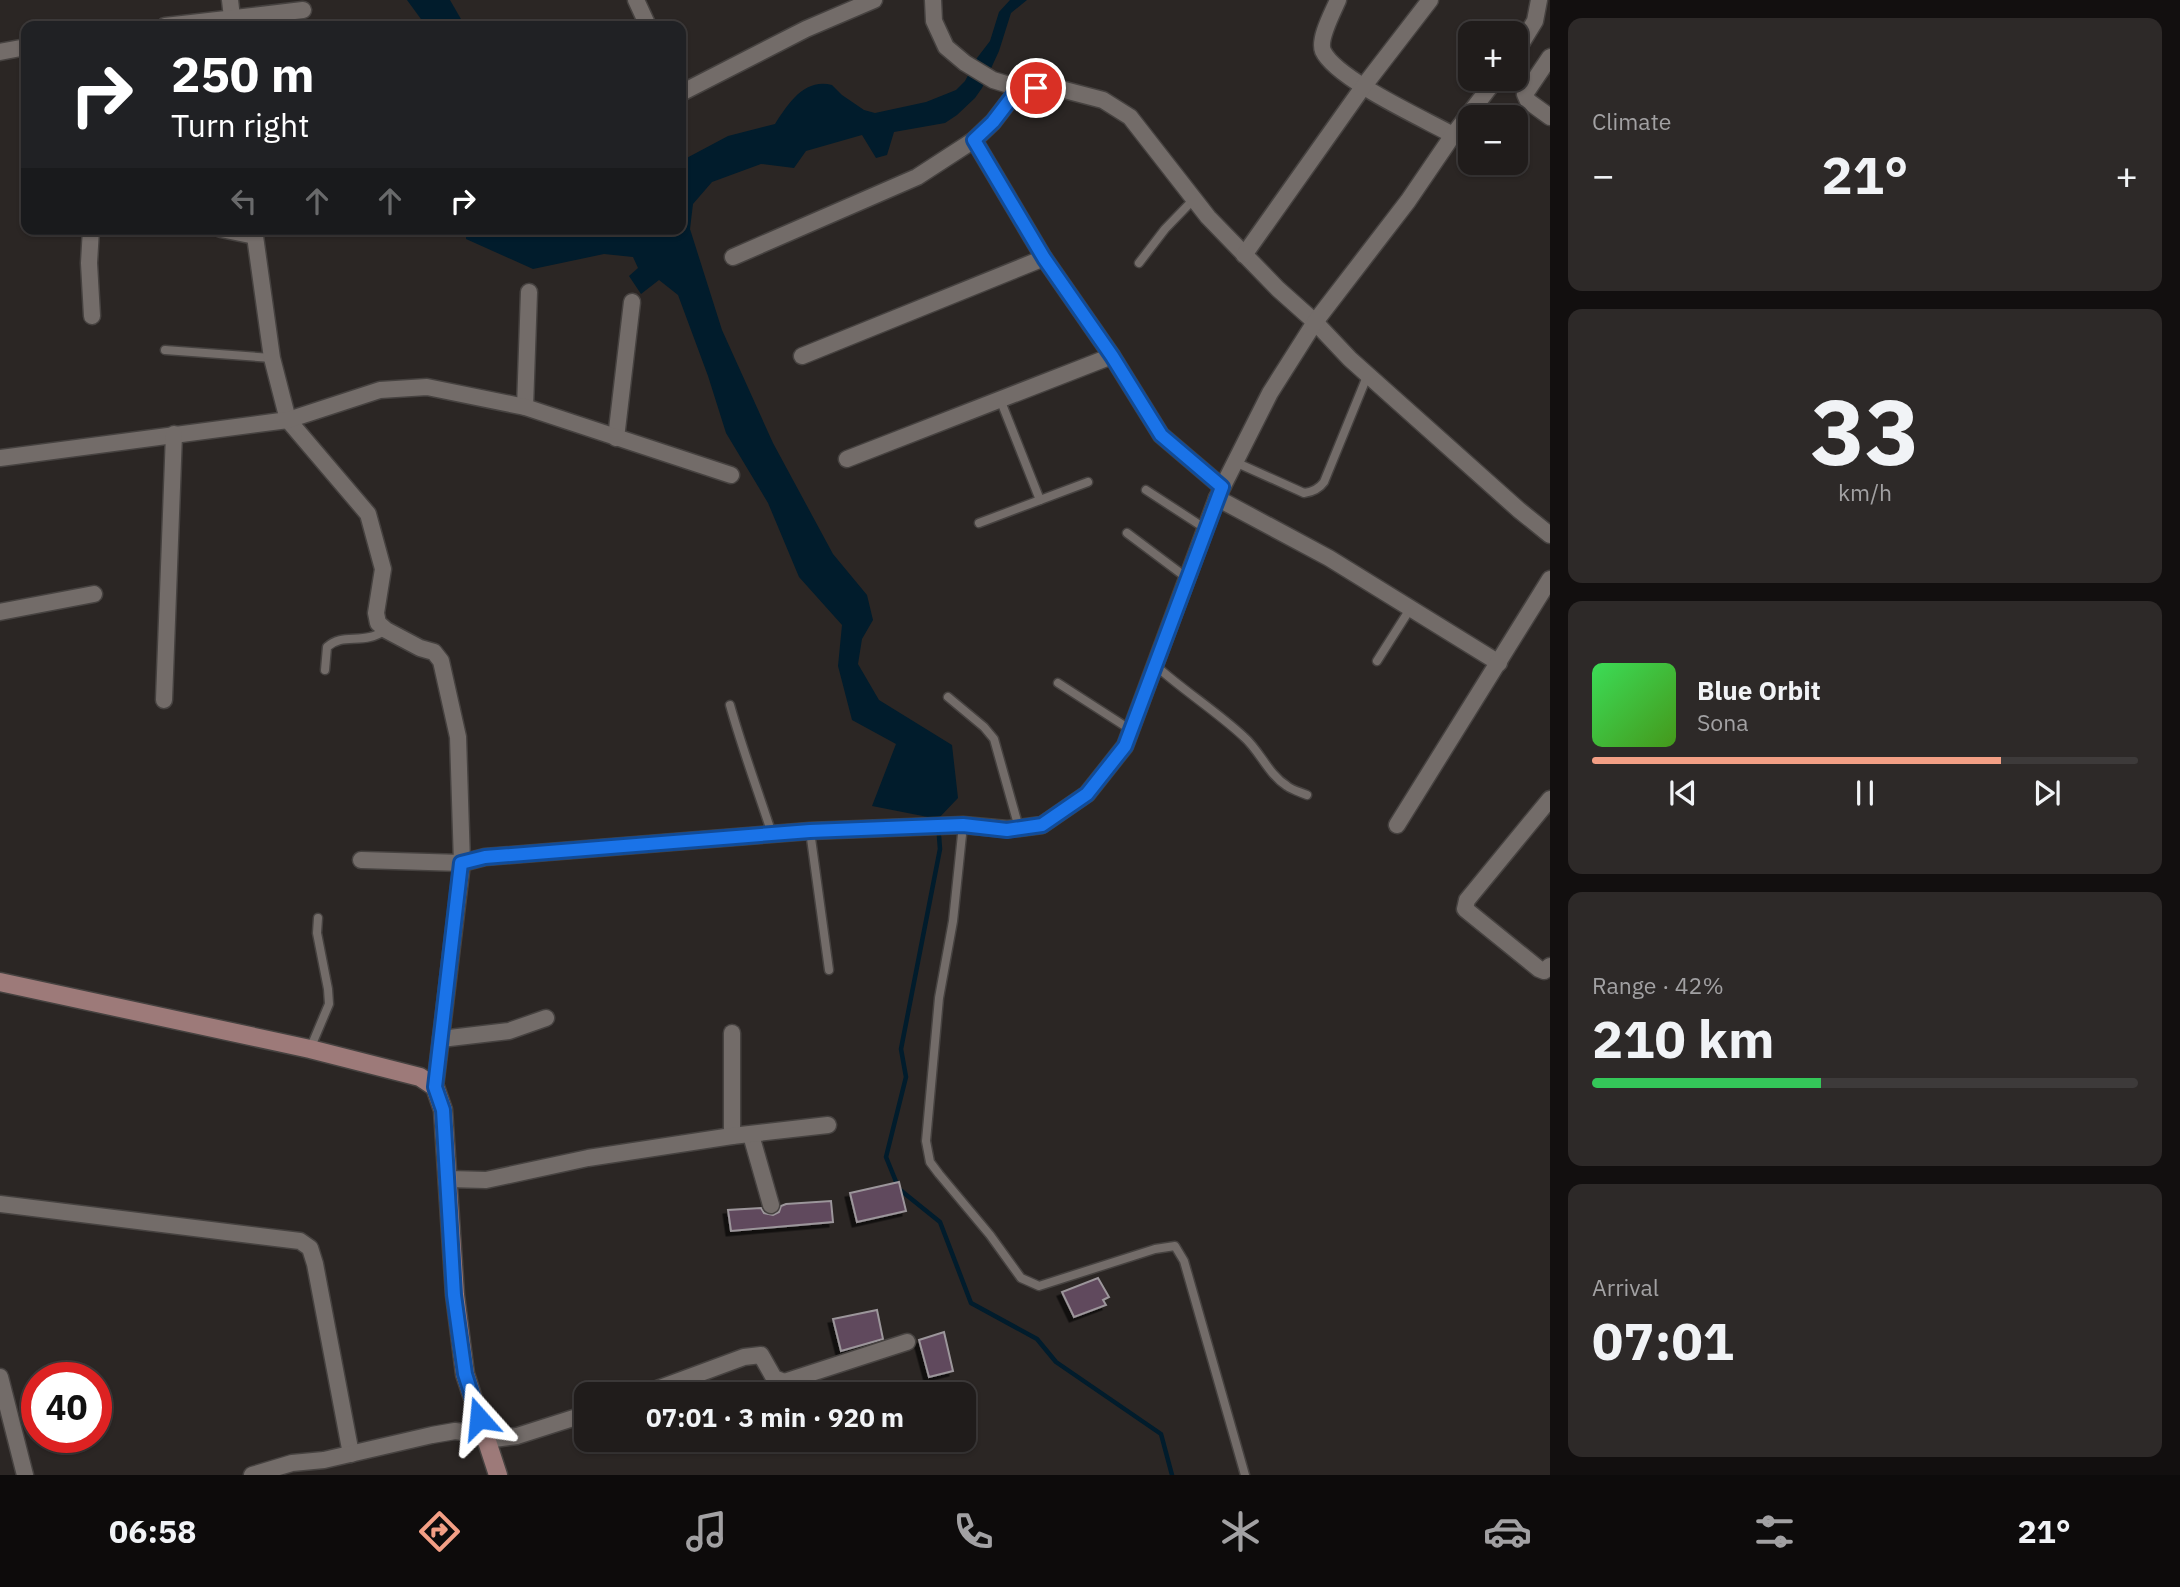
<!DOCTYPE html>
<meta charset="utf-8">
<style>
:root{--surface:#201c1b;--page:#2d2928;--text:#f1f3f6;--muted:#a2a1a3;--line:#3d3a3a;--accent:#f39f85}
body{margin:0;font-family:"IBM Plex Sans",sans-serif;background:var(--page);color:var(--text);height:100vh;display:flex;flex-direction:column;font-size:26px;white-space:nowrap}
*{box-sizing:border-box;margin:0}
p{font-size:23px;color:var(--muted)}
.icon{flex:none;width:38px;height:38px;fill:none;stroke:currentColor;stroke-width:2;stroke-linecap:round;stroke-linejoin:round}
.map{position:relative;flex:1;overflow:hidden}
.details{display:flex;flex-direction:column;gap:18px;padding:18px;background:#120f0f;width:630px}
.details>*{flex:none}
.hud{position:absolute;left:21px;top:21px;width:665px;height:214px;border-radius:14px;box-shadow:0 2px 5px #0004,0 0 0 2px var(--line);background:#202124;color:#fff;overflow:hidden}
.controls{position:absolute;left:1458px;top:21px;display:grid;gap:14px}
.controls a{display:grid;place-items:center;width:70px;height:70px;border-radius:14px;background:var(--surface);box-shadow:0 2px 5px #0004,0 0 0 2px var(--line);font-size:35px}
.speed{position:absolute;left:21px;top:1362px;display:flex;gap:14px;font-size:35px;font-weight:700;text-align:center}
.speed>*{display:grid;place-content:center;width:91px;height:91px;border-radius:50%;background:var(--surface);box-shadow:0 2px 5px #0004,0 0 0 2px var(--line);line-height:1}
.speed .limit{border:10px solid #d22;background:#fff;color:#111}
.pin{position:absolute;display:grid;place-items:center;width:60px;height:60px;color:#fff;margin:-30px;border:4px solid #fff;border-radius:50%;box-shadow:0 2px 7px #0007}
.me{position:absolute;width:77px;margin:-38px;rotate:342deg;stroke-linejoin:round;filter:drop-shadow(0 0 5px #0008)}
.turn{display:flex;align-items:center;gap:24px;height:147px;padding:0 35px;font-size:32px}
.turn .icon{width:91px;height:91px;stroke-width:2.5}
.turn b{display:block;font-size:49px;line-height:60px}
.lanes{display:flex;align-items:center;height:66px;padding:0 35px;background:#0003;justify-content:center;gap:35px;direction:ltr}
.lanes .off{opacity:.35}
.big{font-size:52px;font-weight:700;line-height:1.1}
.details .card{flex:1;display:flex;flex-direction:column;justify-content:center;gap:10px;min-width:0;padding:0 24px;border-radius:14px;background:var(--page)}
.details .dial{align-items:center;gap:0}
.dial b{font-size:91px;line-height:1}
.song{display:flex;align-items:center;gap:21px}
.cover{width:84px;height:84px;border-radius:10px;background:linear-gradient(135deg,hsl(130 70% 55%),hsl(100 70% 35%))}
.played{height:7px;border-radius:4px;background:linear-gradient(90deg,var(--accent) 75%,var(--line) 75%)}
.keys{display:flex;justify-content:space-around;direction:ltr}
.heat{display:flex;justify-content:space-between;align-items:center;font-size:38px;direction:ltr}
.charge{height:10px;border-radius:5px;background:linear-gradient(90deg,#34c759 42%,var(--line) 0)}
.trip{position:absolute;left:574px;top:1382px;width:402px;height:70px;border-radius:14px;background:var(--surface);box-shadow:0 2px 5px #0004,0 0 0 2px var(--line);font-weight:700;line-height:70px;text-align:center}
.dock{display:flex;height:112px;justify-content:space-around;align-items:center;background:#0d0b0b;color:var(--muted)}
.dock .icon{width:49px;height:49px}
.dock .active{color:var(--accent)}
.dock b{font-size:32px;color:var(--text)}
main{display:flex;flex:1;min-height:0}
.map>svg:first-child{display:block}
.water{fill:#011c2c}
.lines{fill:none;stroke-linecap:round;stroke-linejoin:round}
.stream{stroke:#011c2c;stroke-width:4.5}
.building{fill:#61485d;stroke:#9c969b;stroke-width:2;filter:url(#shadow)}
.lane-casing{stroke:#464240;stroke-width:11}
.street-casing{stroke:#464240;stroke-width:19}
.secondary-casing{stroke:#464240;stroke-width:21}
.lane{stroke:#736c69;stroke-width:8}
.street{stroke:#736c69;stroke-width:16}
.secondary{stroke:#9d7a79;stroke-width:18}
.route-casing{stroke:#114b97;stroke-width:18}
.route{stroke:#1a73e8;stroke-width:12}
</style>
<main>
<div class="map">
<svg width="1550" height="1475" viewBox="0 0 1550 1475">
<defs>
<filter id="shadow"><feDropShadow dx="-4.5" dy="4.5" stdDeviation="0" flood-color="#0009"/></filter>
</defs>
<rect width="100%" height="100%" fill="#2b2624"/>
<g class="water">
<path d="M407,0H450L465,26H426Z"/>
<path d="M1010,0H1027L1011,13L999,51L982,88L975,98L957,115L945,123L894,132L887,155L876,158L862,135L806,151L794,168L761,164L712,182L693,204L690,229L722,330L773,443L833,554L867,595L873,620L862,639L858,664L879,700L952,745L958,798L938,819L872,806L896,744L852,720L838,666L842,625L799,577L768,503L726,433L708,376L678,295L659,280L641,294L629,276L638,268L633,257L604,254L533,269L466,239V229H681V161L728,136L775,124C788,104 804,78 832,85L842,95L864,110L875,113L926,102L956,90L965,81L977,58L990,41L999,12Z"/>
</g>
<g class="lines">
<path class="stream" d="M939,836L940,849L901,1049L906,1077L886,1157L899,1189L940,1222L971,1303L1037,1339L1056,1362L1161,1434L1172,1475"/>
</g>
<g class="building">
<path d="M899,1182L906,1211L857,1222L850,1193Z"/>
<path d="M831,1201L833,1222L731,1231L728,1210L761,1208L764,1213L773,1215L779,1212L781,1206L786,1204Z"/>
<path d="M1098,1278L1109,1297L1103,1300L1106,1305L1074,1317L1062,1292Z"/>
<path d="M877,1310L883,1339L841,1351L833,1319Z"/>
<path d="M944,1332L953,1371L929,1377L919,1340Z"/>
</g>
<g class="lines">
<g class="lane-casing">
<g id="lane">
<path d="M1139,263L1165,229L1194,199"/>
<path d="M165,350L272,358"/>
<path d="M1000,399L1040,500"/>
<path d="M1235,462L1304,493C1312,492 1319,489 1324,482L1368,374"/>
<path d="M1146,490L1206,529"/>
<path d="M979,523L1088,482"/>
<path d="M1127,533L1187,578"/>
<path d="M1377,661L1410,609"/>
<path d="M1155,665C1184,691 1216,711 1244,737C1260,751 1268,774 1287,786C1292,790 1300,792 1307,795"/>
<path d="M325,670L327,647C340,635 354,641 370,637C375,636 381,633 386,630"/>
<path d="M1058,683L1131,730"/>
<path d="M948,697L984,727L994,739L1019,828"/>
<path d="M730,705C742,748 758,791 772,834"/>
<path d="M963,825L953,921L939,998L926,1141L930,1162L939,1174L990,1235L1021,1278L1039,1286L1155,1249L1175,1246L1184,1261L1245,1475"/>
<path d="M810,831L829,970"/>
<path d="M310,1049L329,1004L328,989L317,933L318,918"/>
</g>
</g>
<g class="street-casing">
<g id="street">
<path d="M230,0L233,26"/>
<path d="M636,0L648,26"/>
<path d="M933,0L934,21L946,47L965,63L993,80L1019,88L1053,87L1103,100L1130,117L1208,217L1278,289L1315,322L1350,359L1519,510L1550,535"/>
<path d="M1338,0C1333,12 1318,39 1323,51C1336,79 1424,119 1453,135"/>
<path d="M165,26L303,10"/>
<path d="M0,52L26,47"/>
<path d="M1516,52L1535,21L1539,0"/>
<path d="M1550,57L1525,94L1528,101L1550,117"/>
<path d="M681,93L806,29L874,0"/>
<path d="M974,140L1044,258L1112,356L1161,435L1222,487"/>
<path d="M91,229L89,263L92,316"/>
<path d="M221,229L255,236"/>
<path d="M254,229L272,358L288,420L368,514L383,569L376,613L378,623L386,630L420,648L434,652L441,661L458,737L462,863L435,1087"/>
<path d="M1244,255L1363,87L1430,0"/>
<path d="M733,257L917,177L974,140L993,122L1019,88"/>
<path d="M802,356L1044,258"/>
<path d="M525,407L529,292"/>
<path d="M616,438L632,302"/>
<path d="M0,458L288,420L380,390L427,387L525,407L731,475"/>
<path d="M847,459L1112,356"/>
<path d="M1217,498L1329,558L1499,663"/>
<path d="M0,612L94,594"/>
<path d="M164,700L174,434"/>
<path d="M1550,799L1467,900L1465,909L1539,969L1544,971L1550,966"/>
<path d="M1397,825L1550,579"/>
<path d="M361,860L462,863L485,857L810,831L963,825L1007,829L1019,828L1042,825L1087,794L1125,746L1217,498L1270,393L1315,322L1408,201L1453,135L1496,79"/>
<path d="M732,1033V1136"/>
<path d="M441,1039L509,1031L546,1018"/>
<path d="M751,1135L771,1205"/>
<path d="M449,1179L486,1180L588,1158L732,1136L828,1125"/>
<path d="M0,1204L300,1241L310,1248L315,1264L351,1454"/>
<path d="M0,1377L25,1475"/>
<path d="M641,1395L744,1357L761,1355L774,1378L784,1382L907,1342"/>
<path d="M252,1475L292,1463L324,1460L432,1435L455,1431L470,1433L486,1440L517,1436L586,1414"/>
</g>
</g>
<g class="secondary-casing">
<path id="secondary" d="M0,982L310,1049L420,1077L435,1087L443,1110L455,1295L465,1374L498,1475"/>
</g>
<use href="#lane" class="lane"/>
<use href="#street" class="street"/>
<use href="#secondary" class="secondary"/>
</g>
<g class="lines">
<g class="route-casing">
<path id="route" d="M479,1418L465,1374L454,1295L443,1110L435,1087L461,863L485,857L810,831L963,825L1007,830L1042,825L1087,794L1125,746L1222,487L1161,435L1112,356L1044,258L974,140L993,122L1019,88H1036"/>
</g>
<use href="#route" class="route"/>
</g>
</svg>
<div class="controls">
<a>+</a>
<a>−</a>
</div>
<div class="speed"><div class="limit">40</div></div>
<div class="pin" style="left:1036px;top:88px;background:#d93025"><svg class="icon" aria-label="arrive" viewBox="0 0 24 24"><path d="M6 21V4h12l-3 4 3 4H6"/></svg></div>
<svg class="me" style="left:479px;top:1418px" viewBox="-20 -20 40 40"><path d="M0-17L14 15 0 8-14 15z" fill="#1a73e8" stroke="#fff" stroke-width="4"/></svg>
<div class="trip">07:01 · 3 min · 920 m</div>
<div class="hud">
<div class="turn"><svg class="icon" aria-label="right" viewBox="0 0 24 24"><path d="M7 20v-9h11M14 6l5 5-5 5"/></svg><div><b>250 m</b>Turn right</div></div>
<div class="lanes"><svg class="icon off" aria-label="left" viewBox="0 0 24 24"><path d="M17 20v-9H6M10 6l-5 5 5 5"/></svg><svg class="icon off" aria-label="ahead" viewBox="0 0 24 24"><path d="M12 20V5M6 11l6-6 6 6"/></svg><svg class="icon off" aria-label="ahead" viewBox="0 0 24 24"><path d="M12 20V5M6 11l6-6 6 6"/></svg><svg class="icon" aria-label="right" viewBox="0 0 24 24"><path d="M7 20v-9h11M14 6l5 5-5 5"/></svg></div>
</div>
</div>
<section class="details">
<div class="card"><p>Climate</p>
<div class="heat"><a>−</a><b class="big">21°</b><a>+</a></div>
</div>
<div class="card dial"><b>33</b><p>km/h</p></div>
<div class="card">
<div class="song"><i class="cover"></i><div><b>Blue Orbit</b><p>Sona</p></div></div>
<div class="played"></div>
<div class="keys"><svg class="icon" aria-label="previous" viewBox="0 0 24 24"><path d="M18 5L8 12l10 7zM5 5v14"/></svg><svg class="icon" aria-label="pause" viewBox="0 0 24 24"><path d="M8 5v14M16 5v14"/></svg><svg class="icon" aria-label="next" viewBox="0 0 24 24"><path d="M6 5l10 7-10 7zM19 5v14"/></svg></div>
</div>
<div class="card"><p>Range · 42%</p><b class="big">210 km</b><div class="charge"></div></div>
<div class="card"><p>Arrival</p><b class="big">07:01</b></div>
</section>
</main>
<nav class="dock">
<b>06:58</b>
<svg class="icon active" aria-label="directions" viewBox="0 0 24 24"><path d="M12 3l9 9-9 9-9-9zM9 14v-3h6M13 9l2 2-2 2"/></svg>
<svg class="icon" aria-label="music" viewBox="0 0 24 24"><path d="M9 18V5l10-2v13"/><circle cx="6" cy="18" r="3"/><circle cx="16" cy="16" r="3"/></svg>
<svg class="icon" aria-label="phone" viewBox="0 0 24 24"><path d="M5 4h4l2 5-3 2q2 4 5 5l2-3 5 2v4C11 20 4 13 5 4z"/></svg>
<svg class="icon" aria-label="climate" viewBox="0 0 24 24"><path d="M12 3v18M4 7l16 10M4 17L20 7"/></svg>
<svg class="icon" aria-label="car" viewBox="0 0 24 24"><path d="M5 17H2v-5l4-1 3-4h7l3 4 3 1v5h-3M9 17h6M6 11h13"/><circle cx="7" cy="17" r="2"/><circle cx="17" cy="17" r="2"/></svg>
<svg class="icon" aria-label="filters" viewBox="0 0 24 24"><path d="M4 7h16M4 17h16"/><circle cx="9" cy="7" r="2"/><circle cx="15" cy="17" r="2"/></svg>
<b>21°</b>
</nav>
